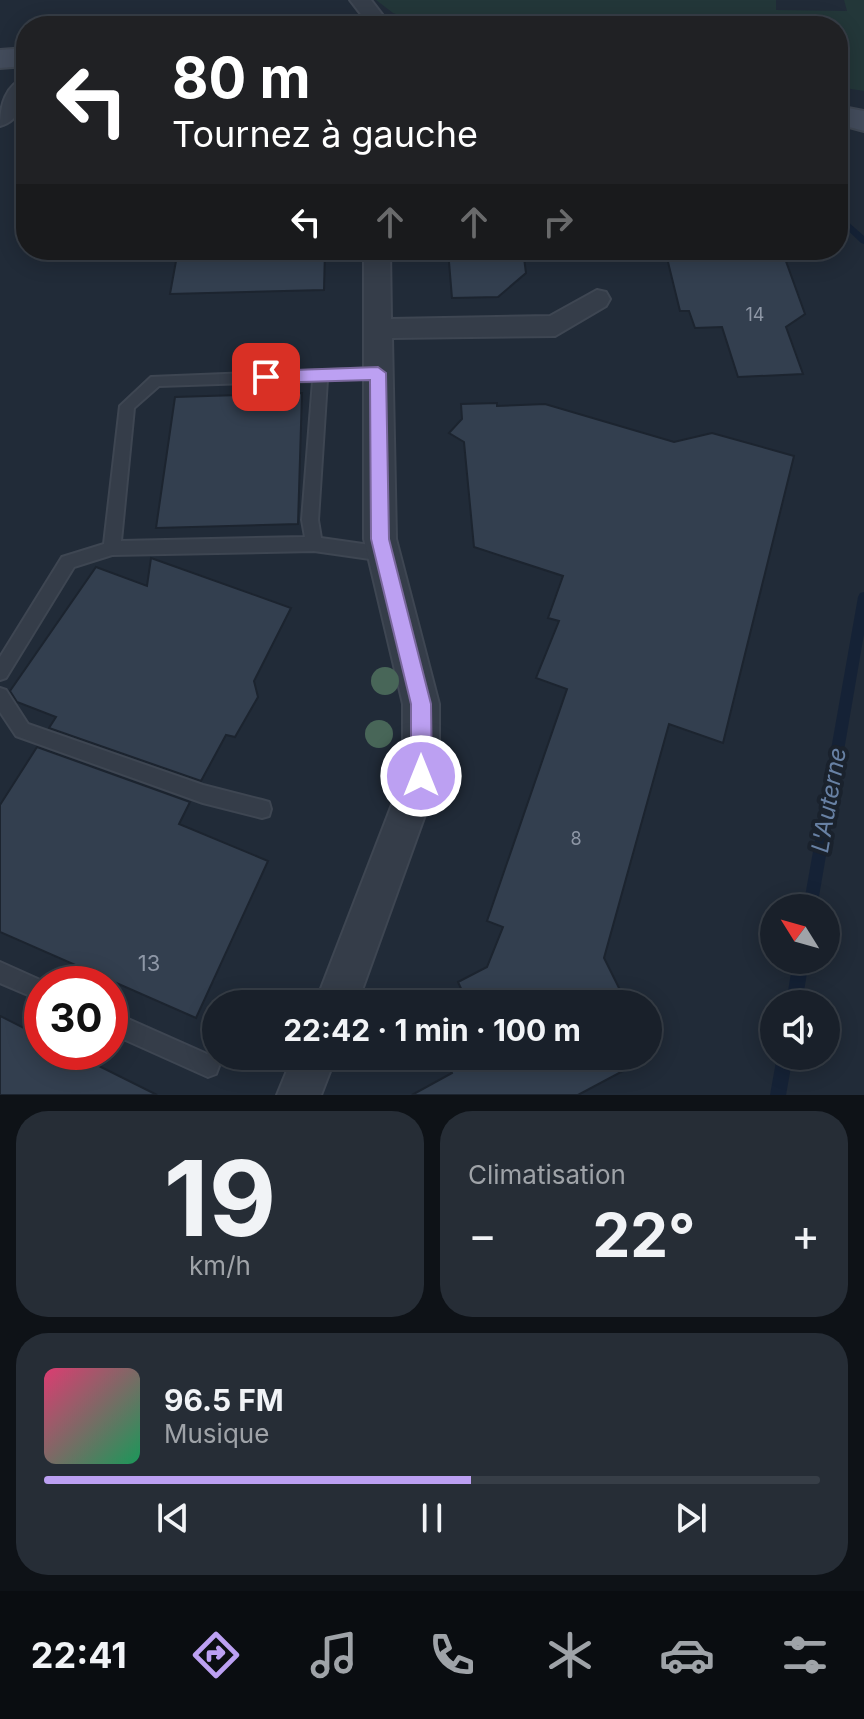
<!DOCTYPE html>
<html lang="fr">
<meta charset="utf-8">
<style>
:root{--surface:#19202a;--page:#262d36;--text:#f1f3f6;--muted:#9fa3a8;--line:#373e47;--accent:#bca0f2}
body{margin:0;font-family:Inter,sans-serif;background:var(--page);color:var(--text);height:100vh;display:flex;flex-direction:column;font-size:30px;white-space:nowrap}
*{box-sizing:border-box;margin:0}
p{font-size:26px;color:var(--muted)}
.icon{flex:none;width:44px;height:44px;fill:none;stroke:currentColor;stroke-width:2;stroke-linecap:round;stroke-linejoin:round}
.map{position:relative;height:1095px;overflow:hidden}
.sheet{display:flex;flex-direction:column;gap:16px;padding:16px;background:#0e1217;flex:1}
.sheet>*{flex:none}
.guide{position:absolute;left:16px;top:16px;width:832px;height:244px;border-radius:32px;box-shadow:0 4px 20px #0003,0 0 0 2px var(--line);background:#202124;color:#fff;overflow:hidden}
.needle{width:52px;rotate:307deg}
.buttons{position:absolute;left:760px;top:894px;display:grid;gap:16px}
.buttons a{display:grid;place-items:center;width:80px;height:80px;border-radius:50%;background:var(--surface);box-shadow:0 4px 20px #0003,0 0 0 2px var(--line);font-size:40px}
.speed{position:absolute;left:24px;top:966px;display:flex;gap:16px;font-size:40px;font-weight:700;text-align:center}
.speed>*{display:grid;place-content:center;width:104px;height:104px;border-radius:50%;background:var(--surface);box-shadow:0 4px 20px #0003,0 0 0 2px var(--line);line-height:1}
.speed .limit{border:12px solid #d22;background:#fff;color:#111}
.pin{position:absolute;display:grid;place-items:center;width:68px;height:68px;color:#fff;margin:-34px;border-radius:16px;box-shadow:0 4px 12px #0006}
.me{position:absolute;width:88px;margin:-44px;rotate:0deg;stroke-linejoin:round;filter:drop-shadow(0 0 6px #0008)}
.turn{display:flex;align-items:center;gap:28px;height:168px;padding:0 24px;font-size:36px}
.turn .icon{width:104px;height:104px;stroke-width:2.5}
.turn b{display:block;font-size:56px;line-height:68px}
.lanes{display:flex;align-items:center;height:76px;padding:0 24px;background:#0003;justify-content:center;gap:40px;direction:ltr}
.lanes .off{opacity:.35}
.big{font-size:60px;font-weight:700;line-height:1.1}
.sheet .widget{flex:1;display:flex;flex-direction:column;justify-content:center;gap:12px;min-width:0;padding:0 28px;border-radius:32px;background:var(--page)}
.sheet .dial{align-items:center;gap:0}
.dial b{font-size:104px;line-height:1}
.song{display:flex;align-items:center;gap:24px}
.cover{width:96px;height:96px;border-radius:12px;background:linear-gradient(135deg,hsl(340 70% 55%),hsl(150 70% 35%))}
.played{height:8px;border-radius:4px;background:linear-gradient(90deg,var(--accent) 55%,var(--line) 55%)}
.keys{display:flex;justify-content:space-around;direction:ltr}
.heat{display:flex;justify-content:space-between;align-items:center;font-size:44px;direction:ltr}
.sheet .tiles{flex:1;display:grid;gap:16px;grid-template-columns:1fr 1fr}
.widget:last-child{grid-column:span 2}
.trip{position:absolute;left:202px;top:990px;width:460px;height:80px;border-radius:40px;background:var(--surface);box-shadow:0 4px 20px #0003,0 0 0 2px var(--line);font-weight:700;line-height:80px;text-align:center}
.menu{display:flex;height:128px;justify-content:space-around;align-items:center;background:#0a0d11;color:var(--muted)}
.menu .icon{width:56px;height:56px}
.menu .active{color:var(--accent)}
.menu b{font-size:36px;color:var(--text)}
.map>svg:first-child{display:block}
.green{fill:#233739}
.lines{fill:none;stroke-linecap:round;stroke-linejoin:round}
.stream{fill:#152236;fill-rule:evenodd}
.building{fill:#333f4f;stroke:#1c242f;stroke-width:2}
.lane-casing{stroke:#3e4652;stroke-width:4}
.street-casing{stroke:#3e4652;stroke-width:4}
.secondary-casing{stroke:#3e4652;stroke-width:4}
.lane{fill:#353d49;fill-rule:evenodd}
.street{fill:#353d49;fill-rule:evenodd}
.secondary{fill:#434c5c;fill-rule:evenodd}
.tree{fill:#486658}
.route{fill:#bca0f2;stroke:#7a689d;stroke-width:2}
.labels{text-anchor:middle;stroke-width:8;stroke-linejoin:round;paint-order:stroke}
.number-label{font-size:18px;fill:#8e97a6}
.near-number-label{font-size:22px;fill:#8e97a6}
.water-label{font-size:24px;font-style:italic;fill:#6881a4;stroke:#1a222d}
</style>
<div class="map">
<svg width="864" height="1095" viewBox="0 0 864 1095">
<rect width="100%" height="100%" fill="#212b38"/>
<path class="green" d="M376,0H776V10L847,11L844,0H864V91L838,87V26H429L393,13Z"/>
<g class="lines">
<g class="stream">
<path d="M838,213L864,236V244L861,243L838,221Z"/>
<path d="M864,592V634L817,908H803L858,597L860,593Z"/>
<path d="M793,960H809L802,1004H786Z"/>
<path d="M777,1056H793L786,1095H770Z"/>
</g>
</g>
<g class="building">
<path d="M178,250H325L324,290L170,294Z"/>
<path d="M448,250H523L526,273L498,297L452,298Z"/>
<path d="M783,253L805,314L786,327L803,374L738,377L722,327L695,328L689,311H680L667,258Z"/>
<path d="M302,393L298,524L156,528L175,397Z"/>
<path d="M497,403V406L545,404L674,442L712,433L794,456L723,743L669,724L604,958L627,1004H468L458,982L487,967L503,927L487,921L567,689L536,678L559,621L548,618L563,576L474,547L464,442L449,433L462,419L461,404Z"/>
<path d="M151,558L291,608L254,681L258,697L235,737L226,735L201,781L49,728L56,717L17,702L10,691L96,567L147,586Z"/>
<path d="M37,747L190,802L179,824L268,861L196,1018L0,932V805Z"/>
<path d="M0,1016L42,1037V1052H71L157,1095H0Z"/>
<path d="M648,1045L653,1055L578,1095H412L452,1073L445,1056H648Z"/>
</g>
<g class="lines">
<g class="lane-casing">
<g id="lane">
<path d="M378,368L385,373L383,377L327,380L318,520L321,538L384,547L390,549L392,554L390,559L384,561L314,551L112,555L74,567L6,678L0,680V657L62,557L104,544L120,406L151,377ZM313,381L302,520L305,537L121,541L134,408L159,386Z"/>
<path d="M0,688L6,690L28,724L203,785L262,800L269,802L271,809L269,816L262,818L203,803L16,736L0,712Z"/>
<path d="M0,962L49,984H42V1001L0,983Z"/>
<path d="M110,1011L216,1058L219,1066L216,1074L208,1077L110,1033Z"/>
</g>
</g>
<g class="street-casing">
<g id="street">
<path d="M350,0H371L391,26H370Z"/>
<path d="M26,78C26,97 21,121 0,126C0,107 5,84 26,78Z"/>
<path d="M364,250H390L391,319L550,316L597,290L606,292L610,299L606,306L555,336L392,338L396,539L439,704V776L357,1004H315L403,776V704L364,539Z"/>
<path d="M293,1056H336L321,1095H277Z"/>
</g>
</g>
<g class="secondary-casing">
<g id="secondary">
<path d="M26,48V66L0,68V50Z"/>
<path d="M838,106L864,111V131L838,124Z"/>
</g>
</g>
<use href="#lane" class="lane"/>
<use href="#street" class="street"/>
<use href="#secondary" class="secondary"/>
</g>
<g class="tree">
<circle cx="385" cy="681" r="14"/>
<circle cx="379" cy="734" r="14"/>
</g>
<path class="route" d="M378,367L386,373L389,539L431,704L432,776L429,783L421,786L414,783L411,776V704L371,539L370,380L266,383L258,377L266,371Z"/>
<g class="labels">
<g class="number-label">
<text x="755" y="321">14</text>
<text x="576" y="845">8</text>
</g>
<g class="near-number-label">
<text x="149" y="971">13</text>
</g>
<g class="water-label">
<text transform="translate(829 800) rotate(-80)" y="8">L'Auterne</text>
</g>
</g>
</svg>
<div class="buttons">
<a><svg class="needle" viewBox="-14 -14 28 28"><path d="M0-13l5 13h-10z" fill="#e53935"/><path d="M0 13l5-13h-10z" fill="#9fa3a8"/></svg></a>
<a><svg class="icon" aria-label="sound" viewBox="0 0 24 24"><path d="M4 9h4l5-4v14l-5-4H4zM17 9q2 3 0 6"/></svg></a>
</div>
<div class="speed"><div class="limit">30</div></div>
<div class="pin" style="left:266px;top:377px;background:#d93025"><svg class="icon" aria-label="arrive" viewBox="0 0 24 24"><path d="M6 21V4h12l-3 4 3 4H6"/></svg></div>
<svg class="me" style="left:421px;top:776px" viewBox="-20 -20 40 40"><circle r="17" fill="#bca0f2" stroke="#fff" stroke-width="3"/><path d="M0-11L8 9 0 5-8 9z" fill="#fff"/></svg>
<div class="trip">22:42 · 1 min · 100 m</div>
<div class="guide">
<div class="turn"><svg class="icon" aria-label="left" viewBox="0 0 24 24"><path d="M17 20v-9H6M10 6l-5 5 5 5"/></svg><div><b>80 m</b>Tournez à gauche</div></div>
<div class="lanes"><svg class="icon" aria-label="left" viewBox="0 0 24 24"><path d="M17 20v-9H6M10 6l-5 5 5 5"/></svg><svg class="icon off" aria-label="ahead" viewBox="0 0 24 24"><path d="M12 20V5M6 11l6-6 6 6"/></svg><svg class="icon off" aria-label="ahead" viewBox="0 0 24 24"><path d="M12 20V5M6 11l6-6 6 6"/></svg><svg class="icon off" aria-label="right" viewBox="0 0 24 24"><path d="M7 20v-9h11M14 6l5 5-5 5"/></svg></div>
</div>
</div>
<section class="sheet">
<div class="tiles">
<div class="widget dial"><b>19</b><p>km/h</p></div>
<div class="widget"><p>Climatisation</p>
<div class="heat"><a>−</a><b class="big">22°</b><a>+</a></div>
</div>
<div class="widget">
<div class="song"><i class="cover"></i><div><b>96.5 FM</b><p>Musique</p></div></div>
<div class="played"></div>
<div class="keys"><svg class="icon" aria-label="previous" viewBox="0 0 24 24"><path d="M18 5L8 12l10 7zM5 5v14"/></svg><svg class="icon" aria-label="pause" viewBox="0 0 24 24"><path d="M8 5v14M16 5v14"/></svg><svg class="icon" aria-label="next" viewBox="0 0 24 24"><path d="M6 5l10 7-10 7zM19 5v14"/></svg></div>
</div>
</div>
</section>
<nav class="menu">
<b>22:41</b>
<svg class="icon active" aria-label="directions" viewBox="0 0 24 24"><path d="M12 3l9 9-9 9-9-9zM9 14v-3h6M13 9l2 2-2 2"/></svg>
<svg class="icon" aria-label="music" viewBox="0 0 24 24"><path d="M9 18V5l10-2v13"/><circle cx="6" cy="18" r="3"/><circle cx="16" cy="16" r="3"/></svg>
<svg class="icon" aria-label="phone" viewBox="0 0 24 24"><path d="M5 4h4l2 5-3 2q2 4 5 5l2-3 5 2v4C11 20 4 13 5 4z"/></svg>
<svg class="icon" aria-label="climate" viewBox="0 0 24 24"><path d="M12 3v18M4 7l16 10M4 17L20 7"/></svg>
<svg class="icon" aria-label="car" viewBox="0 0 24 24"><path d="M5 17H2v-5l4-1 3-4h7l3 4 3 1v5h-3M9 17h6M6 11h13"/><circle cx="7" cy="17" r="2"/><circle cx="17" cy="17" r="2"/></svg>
<svg class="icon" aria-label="filters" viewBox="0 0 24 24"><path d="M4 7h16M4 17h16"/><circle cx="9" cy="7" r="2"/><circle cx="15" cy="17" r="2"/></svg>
</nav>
